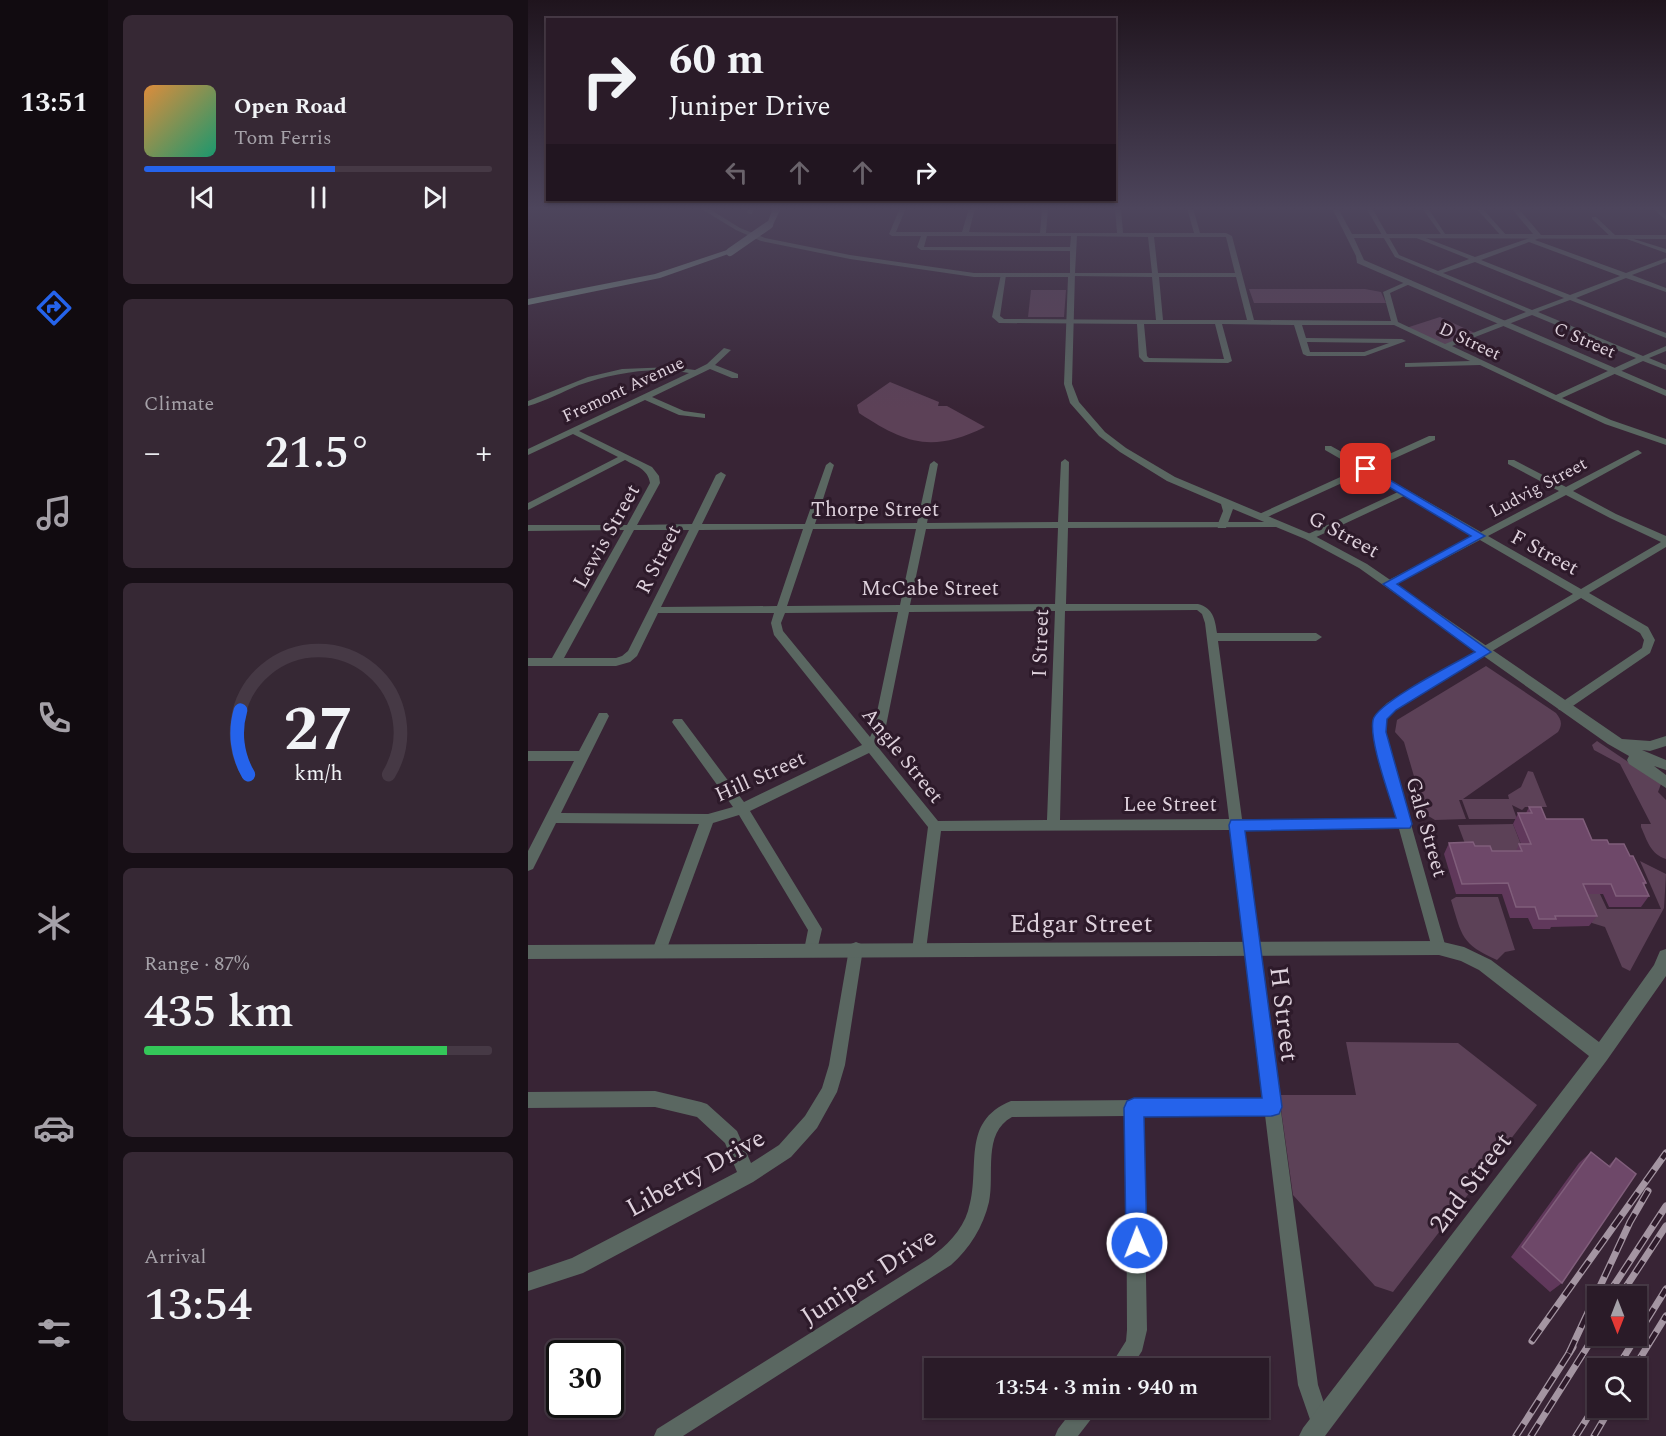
<!DOCTYPE html>
<meta charset="utf-8">
<style>
:root{--surface:#2a1b28;--page:#362834;--text:#f1f3f6;--muted:#a5a1a8;--line:#463945;--accent:#2563eb}
body{margin:0;font-family:Spectral,serif;background:var(--page);color:var(--text);height:100vh;display:flex;flex-direction:column;font-size:22px;white-space:nowrap}
*{box-sizing:border-box;margin:0}
p{font-size:20px;color:var(--muted)}
.icon{flex:none;width:33px;height:33px;fill:none;stroke:currentColor;stroke-width:2;stroke-linecap:round;stroke-linejoin:round}
.map{position:relative;flex:1;overflow:hidden}
.drawer{display:flex;flex-direction:column;gap:15px;padding:15px;background:#170f16;width:420px}
.drawer>*{flex:none}
.hud{position:absolute;left:18px;top:18px;width:570px;height:183px;border-radius:0px;box-shadow:0 2px 4px #0004,0 0 0 2px var(--line);background:#2a1b28;color:var(--text);overflow:hidden}
.needle{width:39px;rotate:180deg}
.fabs{position:absolute;left:1059px;top:1286px;display:grid;gap:12px}
.fabs a{display:grid;place-items:center;width:60px;height:60px;border-radius:0px;background:var(--surface);box-shadow:0 2px 4px #0004,0 0 0 2px var(--line);font-size:30px}
.speed{position:absolute;left:18px;top:1340px;display:flex;gap:12px;font-size:30px;font-weight:700;text-align:center}
.speed>*{display:grid;place-content:center;width:78px;height:78px;border-radius:50%;background:var(--surface);box-shadow:0 2px 4px #0004,0 0 0 2px var(--line);line-height:1}
.speed .limit{border:3px solid #111;border-radius:9px;background:#fff;color:#111}
.pin{position:absolute;display:grid;place-items:center;width:51px;height:51px;color:#fff;margin:-26px;border-radius:12px;box-shadow:0 3px 9px #0006}
.me{position:absolute;width:66px;margin:-33px;rotate:359deg;stroke-linejoin:round;filter:drop-shadow(0 0 4px #0008)}
.turn{display:flex;align-items:center;gap:21px;height:126px;padding:0 24px;font-size:27px}
.turn .icon{width:78px;height:78px;stroke-width:2.5}
.turn b{display:block;font-size:42px;line-height:51px}
.lanes{display:flex;align-items:center;height:57px;padding:0 24px;background:#0003;justify-content:center;gap:30px;direction:ltr}
.lanes .off{opacity:.35}
.big{font-size:45px;font-weight:600;line-height:1.1}
.drawer .card{flex:1;display:flex;flex-direction:column;justify-content:center;gap:9px;min-width:0;padding:0 21px;border-radius:9px;background:var(--page)}
.drawer .dial{align-items:center;gap:0}
.dial svg{height:156px;overflow:visible;fill:none;stroke:var(--line);stroke-width:7;stroke-linecap:round;text-anchor:middle}
.dial text{fill:var(--text);stroke:none}
.song{display:flex;align-items:center;gap:18px}
.cover{width:72px;height:72px;border-radius:9px;background:linear-gradient(135deg,hsl(30 70% 55%),hsl(160 70% 35%))}
.played{height:6px;border-radius:3px;background:linear-gradient(90deg,var(--accent) 55%,var(--line) 55%)}
.keys{display:flex;justify-content:space-around;direction:ltr}
.heat{display:flex;justify-content:space-between;align-items:center;font-size:33px;direction:ltr}
.charge{height:9px;border-radius:4px;background:linear-gradient(90deg,#34c759 87%,var(--line) 0)}
.trip{position:absolute;left:396px;top:1358px;width:345px;height:60px;border-radius:0px;background:var(--surface);box-shadow:0 2px 4px #0004,0 0 0 2px var(--line);font-weight:600;line-height:60px;text-align:center}
main{display:flex;flex:1;min-height:0}
.dock{display:flex;flex-direction:column;width:108px;justify-content:space-around;align-items:center;background:#110b10;color:var(--muted)}
.dock .icon{width:42px;height:42px}
.dock .on{color:var(--accent)}
.dock b{font-size:27px;color:var(--text)}
.map>svg:first-child{display:block}
.green{fill:#5c4157}
.lines{fill:none;stroke-linecap:round;stroke-linejoin:round}
.minor{fill:#5a6761;fill-rule:evenodd}
.tertiary{fill:#5a6761;fill-rule:evenodd}
.secondary{fill:#73887f;fill-rule:evenodd}
.rail-casing{stroke:#a495a2;stroke-width:7}
.rail{stroke:#2d1a2a;stroke-width:4.5;stroke-dasharray:14;stroke-linecap:butt}
.secondary-bridge{stroke:#73887f;stroke-width:8}
.wall{fill:#60385b}
.building{fill:#6e4869;stroke:#805e7b;stroke-width:1.5}
.route{fill:#2563eb;stroke:#184099;stroke-width:1.5}
.labels{text-anchor:middle;stroke-width:6;stroke-linejoin:round;paint-order:stroke}
.far-street-label{font-size:18px;fill:#ded1dc;stroke:#2d1a2a}
.street-label{font-size:21px;fill:#ded1dc;stroke:#2d1a2a}
.near-street-label{font-size:26px;fill:#ded1dc;stroke:#2d1a2a}
</style>
<main>
<nav class="dock">
<b>13:51</b>
<svg class="icon on" aria-label="directions" viewBox="0 0 24 24"><path d="M12 3l9 9-9 9-9-9zM9 14v-3h6M13 9l2 2-2 2"/></svg>
<svg class="icon" aria-label="music" viewBox="0 0 24 24"><path d="M9 18V5l10-2v13"/><circle cx="6" cy="18" r="3"/><circle cx="16" cy="16" r="3"/></svg>
<svg class="icon" aria-label="phone" viewBox="0 0 24 24"><path d="M5 4h4l2 5-3 2q2 4 5 5l2-3 5 2v4C11 20 4 13 5 4z"/></svg>
<svg class="icon" aria-label="climate" viewBox="0 0 24 24"><path d="M12 3v18M4 7l16 10M4 17L20 7"/></svg>
<svg class="icon" aria-label="car" viewBox="0 0 24 24"><path d="M5 17H2v-5l4-1 3-4h7l3 4 3 1v5h-3M9 17h6M6 11h13"/><circle cx="7" cy="17" r="2"/><circle cx="17" cy="17" r="2"/></svg>
<svg class="icon" aria-label="filters" viewBox="0 0 24 24"><path d="M4 7h16M4 17h16"/><circle cx="9" cy="7" r="2"/><circle cx="15" cy="17" r="2"/></svg>
</nav>
<section class="drawer">
<div class="card">
<div class="song"><i class="cover"></i><div><b>Open Road</b><p>Tom Ferris</p></div></div>
<div class="played"></div>
<div class="keys"><svg class="icon" aria-label="previous" viewBox="0 0 24 24"><path d="M18 5L8 12l10 7zM5 5v14"/></svg><svg class="icon" aria-label="pause" viewBox="0 0 24 24"><path d="M8 5v14M16 5v14"/></svg><svg class="icon" aria-label="next" viewBox="0 0 24 24"><path d="M6 5l10 7-10 7zM19 5v14"/></svg></div>
</div>
<div class="card"><p>Climate</p>
<div class="heat"><a>−</a><b class="big">21.5°</b><a>+</a></div>
</div>
<div class="card dial"><svg viewBox="0 0 100 80">
<path d="M14 69A42 42 0 1 1 86 69"/>
<path d="M14 69A42 42 0 0 1 10 36" stroke="#2563eb"/>
<text x="50" y="56" font-size="32" font-weight="700">27</text>
<text x="50" y="72" font-size="11">km/h</text>
</svg></div>
<div class="card"><p>Range · 87%</p><b class="big">435 km</b><div class="charge"></div></div>
<div class="card"><p>Arrival</p><b class="big">13:54</b></div>
</section>
<div class="map">
<svg width="1138" height="1436" viewBox="0 0 1138 1436">
<rect width="100%" height="100%" fill="#382435"/>
<g class="green">
<path d="M721,289H837L853,292L858,303H726Z"/>
<path d="M503,290H538L536,317H500Z"/>
<path d="M912,317L949,334L918,346L878,328Z"/>
<path d="M362,382L411,402L410,406H419L457,427C404,453 378,444 331,413L329,405Z"/>
<path d="M958,666L1028,713C1033,719 1035,724 1030,732L935,799H981L980,795L993,787L1000,771L1005,772L1019,807H997L994,810L984,805L989,819H941L934,800H931L938,819L907,820L897,814L876,742L867,732L869,720Z"/>
<path d="M1069,741L1133,784L1130,792L1138,800V859C1122,854 1119,840 1113,827V824H1123L1092,764L1066,750L1064,745Z"/>
<path d="M985,824L997,855L942,857L930,825Z"/>
<path d="M1112,861L1138,874L1136,908L1102,971L1094,967L1077,927L1064,923L1052,894H1072L1079,909H1133Z"/>
<path d="M928,897H970L987,950L977,952L969,960C933,944 934,936 923,900Z"/>
<path d="M818,1042L930,1043L1009,1105L865,1292L847,1286L765,1195L751,1095H828Z"/>
</g>
<g class="lines">
<g class="minor">
<path d="M220,208H226L224,214L219,213Z"/>
<path d="M372,208H378L368,232H434L441,208H447L441,232L512,233L514,208H520L518,233H589L587,208H593L595,233H666L659,208H665L672,233H698L704,236L726,320L863,321L855,292L882,280L884,281V283L862,293L870,322L917,344L998,312L867,257L838,208H844L871,255L910,271L941,259L886,237V235H890L947,257L1010,235L1013,237L1007,240L1098,273L1138,258V262L1104,275L1138,288V292L1098,278L1048,298L1138,333V338L1042,300L1010,312L1115,356L1138,346V351L1121,358L1138,365V370L1115,361L1034,398L1083,420L1138,439V445L1077,424L952,365L877,367V363H880L942,361L866,325H774L778,338L874,339L878,341L837,356H779L775,354L766,325L694,324L704,361L700,363L616,362L611,357L609,324L471,323L464,317L473,274L478,275L472,316L476,319L628,320L624,277L542,276V251L393,250L389,247L393,236H364L361,234ZM399,236H543L542,247H396ZM549,236L620,237L624,273H547ZM626,237H698L707,273H630ZM1001,242L1092,276L1042,295L953,260ZM947,262L1036,298L1004,310L915,273ZM631,277H708L719,320H635ZM1004,315L1108,358L1028,395L924,346ZM616,324H687L696,359L621,358L619,356ZM779,342L861,343L836,352H782Z"/>
<path d="M894,208H900L919,237H915Z"/>
<path d="M948,208H954L979,236V238H975Z"/>
<path d="M1124,208H1131L1138,215V220Z"/>
<path d="M1064,217H1068L1088,236V238H1084L1064,219Z"/>
<path d="M1096,236L1138,249V253L1096,238Z"/>
<path d="M196,348L203,350L187,365L210,374V378H204L182,369L124,397L156,411L177,414V418L151,415L117,400L51,431L124,467L131,476L132,483L109,525L164,524L188,475L193,472L198,475L174,524H277L298,465L302,462L306,465L287,524L389,523L402,464L406,461L410,464L399,523L530,522L533,462L537,459L541,462L540,522H752V526L749,527L540,528L538,604H670C685,608 687,619 689,633H788L794,637L788,641H690L714,819H868L845,732L846,717L859,703L1045,594L952,540L865,586H857L856,584L857,582L945,536L876,496L784,539H778V535L870,492L836,473L735,519H729V515L830,469L797,450V446H803L837,465L901,436H907V440L843,469L953,532L1031,491L980,464V460H986L1038,487L1107,451L1110,450L1114,453L1045,491L1088,514L1138,536V547L1061,593L1120,627L1127,640L1122,653L1039,710H1031L1029,707L1031,704L1114,648L1116,640L1112,633L1053,598L867,709L858,718L857,732L918,948L916,953L911,955L906,953L904,948L871,829L715,830L790,1385L803,1424L800,1431L793,1434L786,1431L770,1385L737,1115L615,1116L619,1330L614,1351L603,1368H581L598,1341L599,1330L598,1116L484,1117C454,1133 467,1175 461,1202C455,1227 442,1248 423,1265L155,1436H126L129,1429L402,1258C418,1246 434,1231 440,1211C454,1169 431,1122 483,1101L735,1099L702,830L413,831L398,950L396,955L391,957L386,955L384,950L400,827L341,753L222,811L294,929L288,955L283,957L278,955L276,950L280,930L211,815L185,823L138,951L136,956L131,958L126,956L124,951L171,824L28,823L5,869L0,871V851L46,761H0V751H51L71,713H79L81,716L33,813L180,814L205,807L146,725L144,722L146,719H154L216,802L334,745L246,635L243,623L246,613H130L109,656L102,662L88,666H0V658H24L96,530L0,531V525H99L122,483C120,469 108,466 97,460L0,510V503L90,457L45,434L0,455V449L161,373C125,366 85,373 51,385C34,392 18,401 0,406V401L60,377L94,369L144,367L167,370L179,364ZM1038,495L1082,518L1133,542L1053,589L960,536ZM530,528L527,604L382,605L398,529ZM275,529L249,606L133,607L171,530ZM285,529H388L372,605L259,606ZM106,530H161L100,651L94,656L88,658H36ZM669,610L674,614L677,623L701,819L532,820L537,611ZM527,611L519,820L410,821L349,746L357,731L381,612ZM370,612L345,731L342,737L255,631L253,623L257,613Z"/>
<path d="M328,942L333,944L335,949L317,1065L309,1092L289,1128L263,1157L225,1182L55,1273L0,1291V1273L44,1258L209,1172L197,1143L169,1117L127,1107L0,1108V1092L127,1091L173,1102L179,1104L209,1131L223,1163L251,1145L277,1116L294,1088L301,1065L321,949L323,944Z"/>
<path d="M547,1407H570L567,1414L550,1436H527L530,1429Z"/>
</g>
<g class="tertiary">
<path d="M172,208H180L212,228L237,238L322,255L446,273H547L544,384L551,402L577,432L598,448L647,477L785,535L839,564L1094,739L1122,741L1138,736V746L1122,751L1114,750L1138,760V770L1126,766L1138,775V788L1101,764L1099,760L1101,756L1080,744L831,568L777,539L705,509L698,528H690L689,526L695,511L693,504L639,481L592,452L571,436L542,403L536,384L540,277H446L322,259L233,241L208,230Z"/>
<path d="M804,208H810L824,234H1005L983,208H990L1013,235H1138V239L826,238L836,260L1138,390V396L829,263L828,256Z"/>
<path d="M911,941L936,947L963,960L1071,1042L1126,965L1132,951L1138,949V976L1079,1060L797,1436H771L775,1428L1061,1056L951,970L933,961L911,955L0,959V945Z"/>
</g>
<g class="secondary">
<path d="M245,208H253L244,227H238Z"/>
<path d="M199,250L206,252L132,278L0,305V299L127,274Z"/>
</g>
<g class="rail-casing">
<g id="rail">
<path d="M1079,1296L1138,1206"/>
<path d="M1092,1296L1138,1226"/>
<path d="M1004,1341L1138,1153"/>
<path d="M1041,1353L1102,1222L1120,1191"/>
<path d="M1089,1368L1138,1289"/>
<path d="M1106,1368L1138,1316"/>
<path d="M988,1436L1045,1347"/>
<path d="M1003,1436L1070,1330"/>
<path d="M1048,1436L1070,1401"/>
<path d="M1066,1436L1083,1407"/>
</g>
</g>
<use href="#rail" class="rail"/>
<path class="secondary-bridge" d="M202,252L241,225"/>
</g>
<g class="wall">
<path d="M1001,807L1018,819L1064,840L1081,844L1102,856L1118,883L1116,886L1121,896L1113,907H1081L1075,894H1060L1069,916L1061,926L1023,927L1022,929H1005L1000,918H982L974,894H928L916,854L921,843L947,846L964,851H988L991,844H993L985,824L990,813H998Z"/>
<path d="M1063,1152L1080,1166L1088,1158L1034,1283L1022,1292L983,1257L1051,1163Z"/>
</g>
<g class="building">
<path d="M1001,807H1013L1018,819H1055L1064,840H1079L1081,844H1096L1102,856H1105L1118,883H1115L1121,896H1088L1083,884H1055L1069,916H1027L1028,919H1011L1007,907H988L980,883L934,884L921,843L945,842L947,846H962L964,851H994L991,844H1003L990,813H1004Z"/>
<path d="M1063,1152L1082,1167L1088,1158L1108,1174L1034,1283L994,1247Z"/>
</g>
<linearGradient id="sky" x2="0" y2="1"><stop stop-color="#1f141d"/><stop offset="0.51" stop-color="#4d455c"/><stop offset="1" stop-color="#4d455c" stop-opacity="0"/></linearGradient>
<rect width="1138" height="409" fill="url(#sky)"/>
<path class="route" d="M838,466L957,536L869,584L963,652L868,710L859,719L858,732L884,824L882,828L717,831L754,1107L751,1114L744,1116L616,1117L619,1243L616,1251L609,1254L601,1251L598,1243L596,1108L599,1101L606,1098H734L701,825L703,820L868,818C861,794 841,741 845,720C848,703 929,662 947,652L855,584L943,536L834,471V467Z"/>
<g class="labels">
<g class="far-street-label">
<text transform="translate(1057 340) rotate(23)" y="6">C Street</text>
<text transform="translate(942 341) rotate(25)" y="6">D Street</text>
<text transform="translate(95 389) rotate(-25)" y="6">Fremont Avenue</text>
<text transform="translate(1010 487) rotate(-28)" y="6">Ludvig Street</text>
</g>
<g class="street-label">
<text x="347" y="516">Thorpe Street</text>
<text transform="translate(816 534) rotate(28)" y="7">G Street</text>
<text transform="translate(78 536) rotate(-61)" y="7">Lewis Street</text>
<text transform="translate(1017 552) rotate(28)" y="7">F Street</text>
<text transform="translate(130 559) rotate(-63)" y="7">R Street</text>
<text x="402" y="595">McCabe Street</text>
<text transform="translate(512 643) rotate(-88)" y="7">I Street</text>
<text transform="translate(375 755) rotate(51)" y="7">Angle Street</text>
<text transform="translate(232 776) rotate(-24)" y="7">Hill Street</text>
<text x="642" y="811">Lee Street</text>
<text transform="translate(899 827) rotate(74)" y="7">Gale Street</text>
</g>
<g class="near-street-label">
<text x="553" y="932">Edgar Street</text>
<text transform="translate(757 1014) rotate(83)" y="9">H Street</text>
<text transform="translate(167 1172) rotate(-29)" y="9">Liberty Drive</text>
<text transform="translate(942 1182) rotate(-53)" y="9">2nd Street</text>
<text transform="translate(340 1276) rotate(-33)" y="9">Juniper Drive</text>
</g>
</g>
</svg>
<div class="fabs">
<a><svg class="needle" viewBox="-14 -14 28 28"><path d="M0-13l5 13h-10z" fill="#e53935"/><path d="M0 13l5-13h-10z" fill="#a5a1a8"/></svg></a>
<a><svg class="icon" aria-label="search" viewBox="0 0 24 24"><circle cx="10" cy="10" r="6"/><path d="M15 15l6 6"/></svg></a>
</div>
<div class="speed"><div class="limit">30</div></div>
<div class="pin" style="left:838px;top:469px;background:#d93025"><svg class="icon" aria-label="arrive" viewBox="0 0 24 24"><path d="M6 21V4h12l-3 4 3 4H6"/></svg></div>
<svg class="me" style="left:609px;top:1243px" viewBox="-20 -20 40 40"><circle r="17" fill="#2563eb" stroke="#fff" stroke-width="3"/><path d="M0-11L8 9 0 5-8 9z" fill="#fff"/></svg>
<div class="trip">13:54 · 3 min · 940 m</div>
<div class="hud">
<div class="turn"><svg class="icon" aria-label="right" viewBox="0 0 24 24"><path d="M7 20v-9h11M14 6l5 5-5 5"/></svg><div><b>60 m</b>Juniper Drive</div></div>
<div class="lanes"><svg class="icon off" aria-label="left" viewBox="0 0 24 24"><path d="M17 20v-9H6M10 6l-5 5 5 5"/></svg><svg class="icon off" aria-label="ahead" viewBox="0 0 24 24"><path d="M12 20V5M6 11l6-6 6 6"/></svg><svg class="icon off" aria-label="ahead" viewBox="0 0 24 24"><path d="M12 20V5M6 11l6-6 6 6"/></svg><svg class="icon" aria-label="right" viewBox="0 0 24 24"><path d="M7 20v-9h11M14 6l5 5-5 5"/></svg></div>
</div>
</div>
</main>
